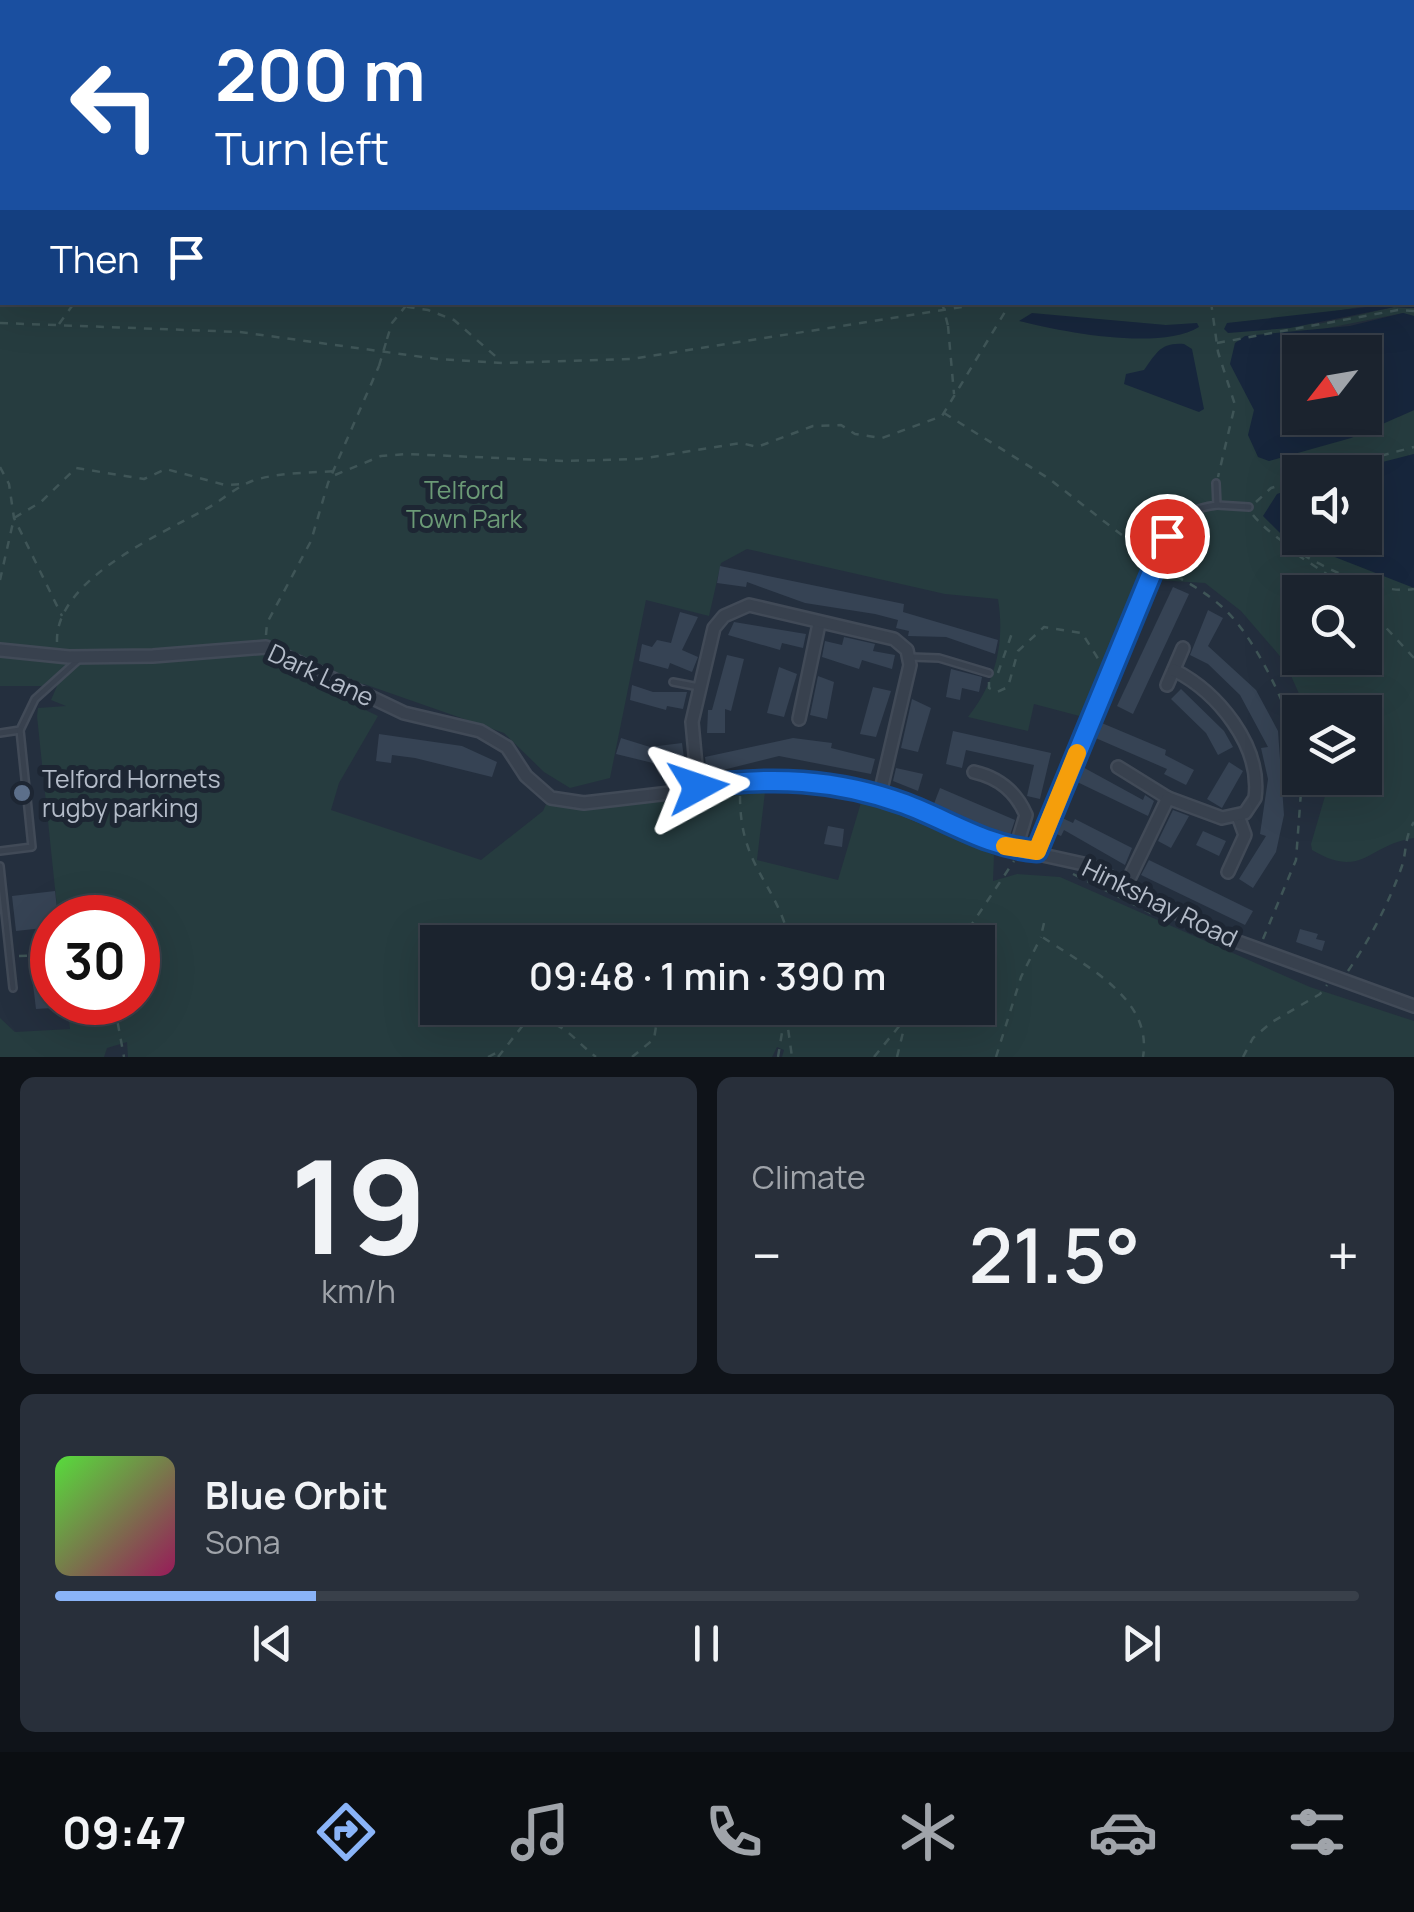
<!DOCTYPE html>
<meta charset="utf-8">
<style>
:root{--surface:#1b232e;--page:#282f3a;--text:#f1f3f6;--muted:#a0a4aa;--line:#39404a;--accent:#8ab4f8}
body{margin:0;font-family:Manrope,sans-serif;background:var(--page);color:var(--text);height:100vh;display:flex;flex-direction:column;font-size:38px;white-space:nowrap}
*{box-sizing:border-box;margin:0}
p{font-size:32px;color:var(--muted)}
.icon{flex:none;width:55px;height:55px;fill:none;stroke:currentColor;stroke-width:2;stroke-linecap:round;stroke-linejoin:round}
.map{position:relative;height:1057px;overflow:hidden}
.details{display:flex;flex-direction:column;gap:20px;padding:20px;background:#0f1319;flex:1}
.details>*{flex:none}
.banner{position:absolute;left:0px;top:0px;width:1415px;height:305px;box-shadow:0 10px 40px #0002,0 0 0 2px var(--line);background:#1a4fa0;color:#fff;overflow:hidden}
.needle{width:65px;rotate:239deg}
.controls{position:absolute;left:1282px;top:335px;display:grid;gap:20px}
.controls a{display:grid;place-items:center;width:100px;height:100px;border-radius:0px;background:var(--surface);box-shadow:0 10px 40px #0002,0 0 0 2px var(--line);font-size:50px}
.speed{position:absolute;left:30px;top:895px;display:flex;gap:20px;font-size:50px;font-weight:700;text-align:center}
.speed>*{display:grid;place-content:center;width:130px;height:130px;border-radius:50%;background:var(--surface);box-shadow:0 10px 40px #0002,0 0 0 2px var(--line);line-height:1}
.speed .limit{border:15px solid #d22;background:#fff;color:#111}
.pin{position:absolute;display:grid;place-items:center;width:85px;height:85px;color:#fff;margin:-42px;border:5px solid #fff;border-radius:50%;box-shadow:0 2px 10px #0007}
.me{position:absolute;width:110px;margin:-55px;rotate:85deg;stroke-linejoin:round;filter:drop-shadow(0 0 8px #0008)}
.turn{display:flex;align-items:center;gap:35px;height:210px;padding:0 50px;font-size:45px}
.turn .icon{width:130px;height:130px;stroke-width:2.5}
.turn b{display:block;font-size:70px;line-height:85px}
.then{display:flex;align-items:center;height:95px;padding:0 50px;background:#0003;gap:20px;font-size:38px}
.big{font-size:75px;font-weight:600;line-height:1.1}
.details .widget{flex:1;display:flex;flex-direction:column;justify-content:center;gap:15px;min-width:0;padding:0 35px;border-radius:15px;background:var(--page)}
.details .dial{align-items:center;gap:0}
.dial b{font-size:130px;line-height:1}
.song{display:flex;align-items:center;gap:30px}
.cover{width:120px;height:120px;border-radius:15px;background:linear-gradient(135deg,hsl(110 70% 55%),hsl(330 70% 35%))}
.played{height:10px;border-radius:5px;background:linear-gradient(90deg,var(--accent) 20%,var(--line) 20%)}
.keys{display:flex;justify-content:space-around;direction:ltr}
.heat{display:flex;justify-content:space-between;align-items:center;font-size:55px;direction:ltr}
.details .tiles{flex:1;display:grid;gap:20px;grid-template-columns:1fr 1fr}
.widget:last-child{grid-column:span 2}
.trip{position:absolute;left:420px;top:925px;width:575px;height:100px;border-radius:0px;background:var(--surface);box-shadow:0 10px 40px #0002,0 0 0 2px var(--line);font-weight:600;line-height:100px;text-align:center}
.tabs{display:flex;height:160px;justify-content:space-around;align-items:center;background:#0b0e12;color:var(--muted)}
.tabs .icon{width:70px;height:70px}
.tabs .current{color:var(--accent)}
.tabs b{font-size:45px;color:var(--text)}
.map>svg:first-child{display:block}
.green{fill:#263c3f;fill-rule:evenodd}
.water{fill:#17263c;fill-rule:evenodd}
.building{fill:#364354}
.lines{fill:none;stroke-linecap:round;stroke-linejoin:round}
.lane-casing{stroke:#414a57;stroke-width:10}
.street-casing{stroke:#414a57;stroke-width:16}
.path{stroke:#3f5557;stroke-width:2.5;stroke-dasharray:8 8;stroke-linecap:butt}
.lane{stroke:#38414e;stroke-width:5}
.street{stroke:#38414e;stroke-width:11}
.path-bridge{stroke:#3f5557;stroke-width:2.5;stroke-dasharray:8 8;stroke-linecap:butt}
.route-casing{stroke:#114b97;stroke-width:25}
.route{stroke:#1a73e8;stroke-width:18}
.slow{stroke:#f59e0b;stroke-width:18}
.service-dot{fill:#5c6f8a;stroke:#1d2633;stroke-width:4}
.labels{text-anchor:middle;stroke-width:10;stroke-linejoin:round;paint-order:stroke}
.park-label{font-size:25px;fill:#6b9a76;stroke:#1d2633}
.street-label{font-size:25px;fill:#b4bcc9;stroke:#1d2633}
.poi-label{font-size:25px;fill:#b4bcc9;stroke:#1d2633;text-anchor:start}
</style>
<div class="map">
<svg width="1414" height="1057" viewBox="0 0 1414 1057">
<rect width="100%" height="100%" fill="#242f3e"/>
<g class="green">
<path d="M0,0H1113L2,2V302L1382,303L1308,316L1314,325L1394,307L1414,308V316L1403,313L1318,330L1300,352V418L1398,417L1414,410V454L1401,458L1414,478V838C1367,845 1363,880 1312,850L1311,844L1325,796V778H1365V712H1307L1285,662L1241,611L1205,583L1140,579L1087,718L1034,704L1028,731L968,717C996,682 1005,642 998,599L945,594L747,549L721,563L709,616L646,600L610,778L570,788L544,772L504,733L364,684L322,689L378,716L339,783L331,810L481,860L543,811L547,802L584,810L710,791L715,797L765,792L757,860L838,880L862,799L994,855L993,881L1017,874L1060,877L1310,987L1414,1021V1057H782L784,1050L777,1047L772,1057H128L127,1042L107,1048L104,1057H0V1018L15,1032L70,1029L67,1004C88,1004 91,1022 123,1019L94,1012L79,1003L138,1002V918L58,917L37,716L38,708L66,706L51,700L57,686H0ZM1300,472H1365V538H1300ZM1300,592H1365V658H1300ZM438,942H978V1008H438Z"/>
<path d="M1128,0H1414V292L1412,2Z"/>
</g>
<g class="water">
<path d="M1414,292V308L1394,307L1290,328L1228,333L1224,329L1227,323L1412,302Z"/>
<path d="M1032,313L1166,325L1197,323L1199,327C1159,351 1063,332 1019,321Z"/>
<path d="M1403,313L1414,316V410L1351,438L1269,461L1258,457L1248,435L1254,410L1230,364L1235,343L1245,336L1350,326ZM1365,352V418H1300V352Z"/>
<path d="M1184,344L1192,349L1204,409L1199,412L1124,384L1126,374L1144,370C1156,354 1160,342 1184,344Z"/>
<path d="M1414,454V588L1299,543L1293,546L1263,516L1277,494L1300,486V538H1365V472H1343Z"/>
</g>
<g class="building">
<path d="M720,566L904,604L903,612L998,640L995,654L946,637L908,636L909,631L896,628L898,620L875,614L805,603L747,582L746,587L717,583Z"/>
<path d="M1173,587L1189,594L1133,714L1117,706Z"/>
<path d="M1208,610L1223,618L1208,646L1256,690L1278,731L1284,815L1276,852L1253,888L1239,879L1266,836L1260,834L1268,779L1261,748L1268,747L1240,695L1208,664L1190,655Z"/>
<path d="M680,612L698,617L682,650L698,657L692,672L670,663L668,669L639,661L642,644L652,647L657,640L671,643Z"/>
<path d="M734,622L806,634L803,648L782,643L780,650L728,635Z"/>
<path d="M844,637L875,644L873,651L895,655L892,669L862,660L859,669L822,657L825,641L842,645Z"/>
<path d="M727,655L744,659L731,711L725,709V733H707L708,710H712Z"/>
<path d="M779,667L797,674L784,717L767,713Z"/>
<path d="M951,669L982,677L979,692L962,688L960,700L946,697Z"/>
<path d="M818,676L834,682L827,719L810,715Z"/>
<path d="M632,685L653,692H687L683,709L667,706L666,710L630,700Z"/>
<path d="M873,687L891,691L876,737L860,734Z"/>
<path d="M1181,689L1224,731L1233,747L1218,755L1206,733L1171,699Z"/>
<path d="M912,699L931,708L918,752L901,748Z"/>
<path d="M1097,721L1166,750L1165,755L1194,770L1186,785L1164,774L1167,769L1091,736Z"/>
<path d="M953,731L1051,753L1040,799L1027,796L1034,765L966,750L962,768L946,764Z"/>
<path d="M379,734L462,746L497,762L492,777L415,758L392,755L391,763L376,761Z"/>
<path d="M621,738L650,747L682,743L684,758L657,764L616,754Z"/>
<path d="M793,738L832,743L831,748L875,759L871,774L779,756L707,774L705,757Z"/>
<path d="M1229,762L1243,771L1222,808L1207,799Z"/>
<path d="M1079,765L1143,800L1145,795L1154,801L1148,816L1073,780Z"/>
<path d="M896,768L923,774L918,791L893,781Z"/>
<path d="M940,788L1015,820L1009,838L932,809Z"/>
<path d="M1173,810L1189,816L1171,848L1158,841Z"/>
<path d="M1058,816L1073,823L1075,819L1132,848L1125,865L1064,830L1061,836L1052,832Z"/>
<path d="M828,826L844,829L842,847L824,844Z"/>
<path d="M1203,831L1226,841L1219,856L1196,845Z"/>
<path d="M1149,860L1253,911L1245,925L1141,875Z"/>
<path d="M55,891L58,918H52V927L16,931L12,896Z"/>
<path d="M1300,929L1318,934L1316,939L1325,941L1322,951L1296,942Z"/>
<path d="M49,975L52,1008L36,1009L32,976Z"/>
</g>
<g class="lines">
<g class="lane-casing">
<g id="lane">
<path d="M1217,505L1249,507"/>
<path d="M911,657L939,658L989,673"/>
<path d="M673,682L699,687"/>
<path d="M0,733L20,730L35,699L77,661"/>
<path d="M0,851L32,847L20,730"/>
<path d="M1037,851L1167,535C1181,516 1192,508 1217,505L1216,483"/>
<path d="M0,866L13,988"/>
</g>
</g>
<g class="street-casing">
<g id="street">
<path d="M0,650L69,657L153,656L266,647L404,713L480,731L507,747L526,776L551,798L584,803L799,778L879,798L993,844L1088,865L1216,934L1414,1006"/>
<path d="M1167,685L1183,648"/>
<path d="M799,719L819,624"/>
<path d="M1118,767L1168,798"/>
<path d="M974,772C1000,778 1016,792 1026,815L1016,848"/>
<path d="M698,787L692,722L714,628L724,616L749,605L894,639L907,650L910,665L879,798"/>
<path d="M1228,872L1245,835L1238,816"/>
<path d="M1127,883L1168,798L1222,818L1245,813L1255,798C1262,745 1217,692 1174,670"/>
</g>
</g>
<g class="path">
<path d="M0,0H1"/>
<path d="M402,0V2"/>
<path d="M455,0L457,2"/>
<path d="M1123,0L1125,2"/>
<path d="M1281,0L1282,2"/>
<path d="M107,2L109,0"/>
<path d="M293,2L296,0"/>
<path d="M337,2L338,0"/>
<path d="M696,2L707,0"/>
<path d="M715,2L718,0"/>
<path d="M915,2V0"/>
<path d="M1275,2L1277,0"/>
<path d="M1353,2V0"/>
<path d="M1357,2L1365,0"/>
<path d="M0,66H2"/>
<path d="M0,120H2"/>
<path d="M1414,174V178"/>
<path d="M1412,213H1414"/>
<path d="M375,302L428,310L454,320L501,361"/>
<path d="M1211,302L1218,352L1235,405L1218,477"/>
<path d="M0,323L240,332L437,359L503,363L631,359L994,302"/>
<path d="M59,324L75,302"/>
<path d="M948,326L954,394"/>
<path d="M387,339L392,323L409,302"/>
<path d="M1217,343L1398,310L1414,311"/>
<path d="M944,413L1048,478L1149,556"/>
<path d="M0,467L9,484L14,518L62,616"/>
<path d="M1319,472L1414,447"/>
<path d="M335,475L381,456L407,454L565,461L639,459L741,443L757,447L813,426L841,425L855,434L882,438L942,416L1011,302"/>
<path d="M1256,502L1271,488L1300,479"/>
<path d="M1253,515C1280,549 1370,597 1414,589"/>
<path d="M1284,546L1354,592"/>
<path d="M1162,568C1183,580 1203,590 1221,606C1255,635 1292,714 1300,757"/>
<path d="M0,580L14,518L41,502L76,468L144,479L166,469L225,485L246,484"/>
<path d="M1365,605L1414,658"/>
<path d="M266,635L267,623L311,541L328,483L379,366"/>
<path d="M57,642C55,580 159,535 206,509C221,501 236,487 252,481C279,472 309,473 336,471"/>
<path d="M998,673L1012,633"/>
<path d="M989,682V688L997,692L1008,687L1018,651L1044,627L1082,633L1102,665"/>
<path d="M740,796C740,868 776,881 790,942"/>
<path d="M1073,874L1155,915"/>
<path d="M1044,923L1041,936C1083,965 1153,997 1143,1057"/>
<path d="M1263,939L1296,860L1302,778"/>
<path d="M960,942L1014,861"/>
<path d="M19,956L52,955"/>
<path d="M1348,971C1370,939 1389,903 1402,866C1407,850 1404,838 1414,822"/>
<path d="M78,1002L97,1016L117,1019L124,1057"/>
<path d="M786,1014L792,1057"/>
<path d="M524,1024C560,1014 570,1037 596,1057"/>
<path d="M488,1057L498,1052"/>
<path d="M498,1057L524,1024L545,1008"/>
<path d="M632,1057L654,1039L659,1008"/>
<path d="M778,1057L786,1008"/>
<path d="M874,1057L914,1008"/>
<path d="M897,1057L906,1020"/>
<path d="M996,1057L1021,977L1041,937"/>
<path d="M1243,1057L1253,1038L1272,1022L1320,994L1327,985"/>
</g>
<use href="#lane" class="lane"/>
<use href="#street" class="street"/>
<g class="path-bridge">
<path d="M942,302L948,326"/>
<path d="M379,366L387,339"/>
</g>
</g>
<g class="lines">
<g class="route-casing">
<path id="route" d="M698,787C770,776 836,779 905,804C950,821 988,847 1037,851L1167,536"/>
</g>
<use href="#route" class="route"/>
<path class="slow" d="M1005,846L1037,851L1077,753"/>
</g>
<circle class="service-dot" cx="22" cy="793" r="10"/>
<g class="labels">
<g class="park-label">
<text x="464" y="499">Telford<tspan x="464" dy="29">Town Park</tspan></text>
</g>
<g class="street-label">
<text transform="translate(321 675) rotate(25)" y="9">Dark Lane</text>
<text transform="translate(1160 903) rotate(26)" y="9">Hinkshay Road</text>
</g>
<g class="poi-label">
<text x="42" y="788">Telford Hornets<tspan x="42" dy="29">rugby parking</tspan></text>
</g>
</g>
</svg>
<div class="controls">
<a><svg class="needle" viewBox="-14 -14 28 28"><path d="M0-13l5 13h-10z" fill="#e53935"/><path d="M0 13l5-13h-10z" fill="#a0a4aa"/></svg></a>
<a><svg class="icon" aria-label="sound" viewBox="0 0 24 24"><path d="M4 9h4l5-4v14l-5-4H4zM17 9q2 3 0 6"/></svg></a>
<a><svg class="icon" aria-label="search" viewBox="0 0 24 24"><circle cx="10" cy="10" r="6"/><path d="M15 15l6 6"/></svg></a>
<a><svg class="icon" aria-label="layers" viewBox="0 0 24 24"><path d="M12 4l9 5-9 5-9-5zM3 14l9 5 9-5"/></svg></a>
</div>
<div class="speed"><div class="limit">30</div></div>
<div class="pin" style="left:1167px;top:536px;background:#d93025"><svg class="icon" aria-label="arrive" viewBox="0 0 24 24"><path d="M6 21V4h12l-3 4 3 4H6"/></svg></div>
<svg class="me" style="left:698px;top:787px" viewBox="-20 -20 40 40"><path d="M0-17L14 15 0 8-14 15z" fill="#1a73e8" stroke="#fff" stroke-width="4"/></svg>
<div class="trip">09:48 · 1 min · 390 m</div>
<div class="banner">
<div class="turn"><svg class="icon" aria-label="left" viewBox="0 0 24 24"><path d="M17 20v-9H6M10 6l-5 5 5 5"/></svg><div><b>200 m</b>Turn left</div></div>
<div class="then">Then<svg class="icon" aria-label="arrive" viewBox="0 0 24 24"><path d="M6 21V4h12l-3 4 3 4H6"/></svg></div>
</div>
</div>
<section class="details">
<div class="tiles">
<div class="widget dial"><b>19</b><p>km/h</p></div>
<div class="widget"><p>Climate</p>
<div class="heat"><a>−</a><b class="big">21.5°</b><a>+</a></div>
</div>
<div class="widget">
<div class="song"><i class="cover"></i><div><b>Blue Orbit</b><p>Sona</p></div></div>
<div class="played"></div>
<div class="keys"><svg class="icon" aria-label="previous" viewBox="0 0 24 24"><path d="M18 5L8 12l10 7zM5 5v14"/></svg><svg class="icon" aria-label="pause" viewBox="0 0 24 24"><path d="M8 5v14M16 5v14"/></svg><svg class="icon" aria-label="next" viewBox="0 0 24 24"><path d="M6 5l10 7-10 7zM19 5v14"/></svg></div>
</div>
</div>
</section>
<nav class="tabs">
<b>09:47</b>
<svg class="icon current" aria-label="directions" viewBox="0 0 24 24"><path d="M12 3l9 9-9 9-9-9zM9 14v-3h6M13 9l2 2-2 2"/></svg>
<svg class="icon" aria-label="music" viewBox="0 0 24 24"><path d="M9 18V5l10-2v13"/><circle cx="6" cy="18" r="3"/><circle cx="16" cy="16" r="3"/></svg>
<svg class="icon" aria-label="phone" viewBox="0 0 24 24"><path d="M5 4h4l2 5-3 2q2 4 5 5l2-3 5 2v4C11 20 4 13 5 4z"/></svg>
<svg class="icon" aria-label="climate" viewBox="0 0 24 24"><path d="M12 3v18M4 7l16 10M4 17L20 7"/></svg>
<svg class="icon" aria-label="car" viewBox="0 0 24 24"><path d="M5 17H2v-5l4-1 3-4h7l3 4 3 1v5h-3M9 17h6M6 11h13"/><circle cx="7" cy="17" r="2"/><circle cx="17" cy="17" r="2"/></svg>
<svg class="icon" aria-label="filters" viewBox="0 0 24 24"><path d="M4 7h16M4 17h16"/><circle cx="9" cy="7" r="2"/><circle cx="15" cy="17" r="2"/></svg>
</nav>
